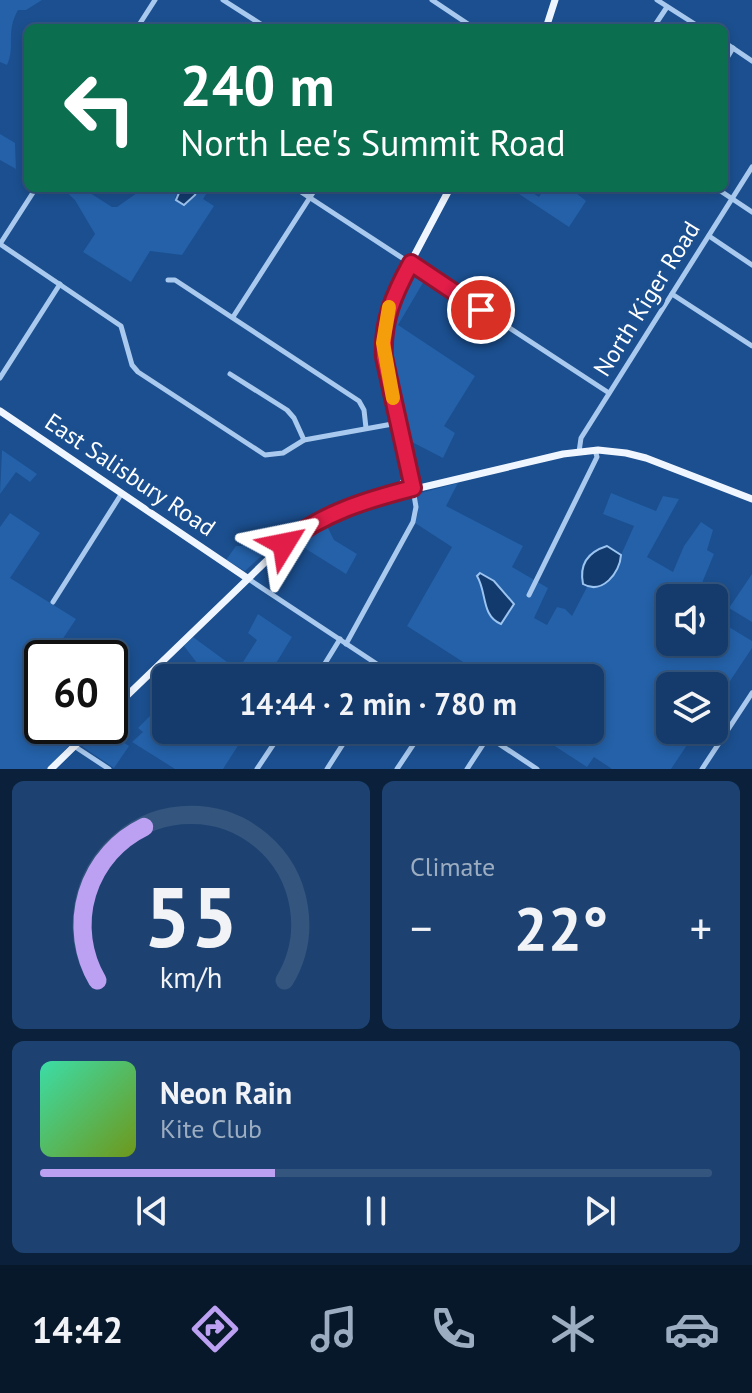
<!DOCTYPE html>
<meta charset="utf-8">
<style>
:root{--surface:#143b6b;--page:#1d4271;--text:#f1f3f6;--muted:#9dadc1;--line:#33557e;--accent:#bca0f2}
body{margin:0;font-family:"PT Sans",sans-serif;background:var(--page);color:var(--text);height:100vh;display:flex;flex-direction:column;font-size:30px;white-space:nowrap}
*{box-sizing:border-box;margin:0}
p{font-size:26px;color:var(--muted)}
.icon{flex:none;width:44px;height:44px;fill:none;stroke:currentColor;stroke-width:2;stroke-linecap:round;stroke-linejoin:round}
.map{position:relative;height:769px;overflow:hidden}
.sheet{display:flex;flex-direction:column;gap:12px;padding:12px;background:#0b203b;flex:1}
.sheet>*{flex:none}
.top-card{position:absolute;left:24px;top:24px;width:704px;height:168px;border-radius:12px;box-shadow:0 4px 12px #0003,0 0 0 2px var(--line);background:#0b6e4f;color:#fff;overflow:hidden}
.tools{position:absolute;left:656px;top:584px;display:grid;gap:16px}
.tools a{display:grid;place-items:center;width:72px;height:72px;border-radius:12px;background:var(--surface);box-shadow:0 4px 12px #0003,0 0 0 2px var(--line);font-size:40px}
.speed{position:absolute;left:24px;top:640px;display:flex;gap:16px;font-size:40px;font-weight:700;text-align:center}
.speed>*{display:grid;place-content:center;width:104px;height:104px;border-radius:50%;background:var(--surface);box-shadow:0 4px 12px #0003,0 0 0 2px var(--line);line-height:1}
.speed .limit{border:4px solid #111;border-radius:12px;background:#fff;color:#111}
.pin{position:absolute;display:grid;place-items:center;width:68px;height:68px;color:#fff;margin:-34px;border:4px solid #fff;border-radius:50%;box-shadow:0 2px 8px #0007}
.me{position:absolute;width:88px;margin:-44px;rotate:55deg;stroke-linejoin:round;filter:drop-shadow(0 0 6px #0008)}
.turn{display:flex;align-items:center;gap:28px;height:168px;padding:0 24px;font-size:36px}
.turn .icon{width:104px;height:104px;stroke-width:2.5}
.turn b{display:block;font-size:56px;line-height:68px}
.big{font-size:60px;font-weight:800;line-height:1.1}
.sheet .tile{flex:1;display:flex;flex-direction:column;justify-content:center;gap:12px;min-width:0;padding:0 28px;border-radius:12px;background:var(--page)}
.sheet .dial{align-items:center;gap:0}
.dial svg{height:208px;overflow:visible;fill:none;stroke:var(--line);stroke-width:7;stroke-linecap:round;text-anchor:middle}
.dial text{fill:var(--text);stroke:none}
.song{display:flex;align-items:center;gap:24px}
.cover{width:96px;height:96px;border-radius:12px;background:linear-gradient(135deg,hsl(160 70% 55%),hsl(80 70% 35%))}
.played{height:8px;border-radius:4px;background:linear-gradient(90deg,var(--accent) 35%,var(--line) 35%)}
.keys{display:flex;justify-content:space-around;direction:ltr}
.heat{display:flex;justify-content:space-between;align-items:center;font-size:44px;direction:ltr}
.sheet .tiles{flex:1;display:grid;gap:12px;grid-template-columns:1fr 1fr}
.tile:last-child{grid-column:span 2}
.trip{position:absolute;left:152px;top:664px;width:452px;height:80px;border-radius:12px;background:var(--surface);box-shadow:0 4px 12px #0003,0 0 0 2px var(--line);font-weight:800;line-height:80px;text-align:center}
.tab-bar{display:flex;height:128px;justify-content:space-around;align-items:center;background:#08182b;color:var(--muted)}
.tab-bar .icon{width:56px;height:56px}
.tab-bar .current{color:var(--accent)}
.tab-bar b{font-size:36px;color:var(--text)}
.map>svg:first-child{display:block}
.green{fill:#2461a8}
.water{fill:#123a6d;stroke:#9cc4f0;stroke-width:2}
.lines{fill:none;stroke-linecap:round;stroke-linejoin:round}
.minor{stroke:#a9c9ee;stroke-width:5}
.major{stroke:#f0f6ff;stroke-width:7}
.route-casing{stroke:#92132f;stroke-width:20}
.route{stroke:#e11d48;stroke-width:14}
.slow{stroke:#f59e0b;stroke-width:14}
.labels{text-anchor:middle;stroke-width:8;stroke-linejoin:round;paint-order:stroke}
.street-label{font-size:24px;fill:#fff;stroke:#1b4f8f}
</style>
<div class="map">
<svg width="752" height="769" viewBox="0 0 752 769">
<rect width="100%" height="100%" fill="#1b4f8f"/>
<g class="green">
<path d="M0,0H42L26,10H18C5,33 16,46 7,65L0,62Z"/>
<path d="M0,134L15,143L16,169L0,160Z"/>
<path d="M62,188H82L112,207H117L137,193L131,188H181L175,197L181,204H187L198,188H210L203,199L214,206L182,255L150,251L131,282L83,252L95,234L75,200Z"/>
<path d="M510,188H525L539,197L545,188H570L586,201L569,227Z"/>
<path d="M416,269L427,276L398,325L475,376L444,426L455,433L443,458L406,439C389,369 376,339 411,271Z"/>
<path d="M2,450L37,474L30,482L16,472L0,494Z"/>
<path d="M458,483L446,506L523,546L512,567L548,588L534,618L547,625L557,607L565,609L572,616L587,587C605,589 619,571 621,555L634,526L603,514L611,493L656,511L663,496L679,499L647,557L673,572L684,546L701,522L713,530L707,550L714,554L702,583L717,595L714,601V598H670V642H714V618L752,641V648L714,705V686H670V730H697L671,769H612L594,757L587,767L547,741L555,730H590V678H488L407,626L452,547L415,523L418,512L417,494Z"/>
<path d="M10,513L40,533L10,578L76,619L50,658H42V670L32,686L42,693V726H87L47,769H0V527Z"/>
<path d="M325,522L334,540L357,554L346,574L295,542Z"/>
<path d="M247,540L266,552L245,571L226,560L236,546H242Z"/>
<path d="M752,574V622L729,608Z"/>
<path d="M258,614L292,637L267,678H169L174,674L186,678L197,663L184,646L193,637L238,670L257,640L248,633Z"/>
<path d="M151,715L166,725V730H174L185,736L189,730H248L223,769H175L132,742L143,732L138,728Z"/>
<path d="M100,727L129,746L114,768L83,747V744Z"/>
</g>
<g class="water">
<path d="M181,188H198L195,195L184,205L176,200Z"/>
<path d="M607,546L621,555C620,573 602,595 583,584C579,564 588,552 607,546Z"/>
<path d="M480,573L494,581L514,604L501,624C481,616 487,592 477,576Z"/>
</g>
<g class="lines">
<g class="minor">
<path d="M223,0L267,28"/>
<path d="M432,0L474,28"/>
<path d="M657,0L701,28"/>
<path d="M137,28L155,0"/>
<path d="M653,28L667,7"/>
<path d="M724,42L752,61"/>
<path d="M724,63L733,48"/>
<path d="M295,188L609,393"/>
<path d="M716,188L752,212"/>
<path d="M709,236L752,265"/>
<path d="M0,244L121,326L132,365L138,372L265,455L283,453L304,440L398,423"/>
<path d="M0,244L36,188"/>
<path d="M168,280H175L359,401L364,410L366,428"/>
<path d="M672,294L752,346"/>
<path d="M233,317L316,188"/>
<path d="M230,374L287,410L294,418L304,440"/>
<path d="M0,378L60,284"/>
<path d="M579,452L581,438L752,167"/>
<path d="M247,578L398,678"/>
<path d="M529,595L597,457L595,450"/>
<path d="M53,602L122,493"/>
<path d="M346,644L413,522L416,507L413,489"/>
<path d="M316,678L340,639"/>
<path d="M478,730L537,769"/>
<path d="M74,746L109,769"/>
<path d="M257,769L283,730"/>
<path d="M327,769L352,730"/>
<path d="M397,769L423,730"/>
<path d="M467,769L488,737"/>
<path d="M702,769L752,693"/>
</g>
<g class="major">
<path d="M546,28L555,0"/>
<path d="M0,411L247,578"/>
<path d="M413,488L384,357L385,325L395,292L450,188"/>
<path d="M396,492L405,480L407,469"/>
<path d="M110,712L284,544L320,520L360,502L563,454L598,450L626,453L646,458L752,499"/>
<path d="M51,769L95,726"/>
</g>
</g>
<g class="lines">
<g class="route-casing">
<path id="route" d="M284,544C323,513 366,500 413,488L384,357C382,321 394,294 411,263L481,310"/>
</g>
<use href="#route" class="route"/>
<path class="slow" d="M389,307L383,343L393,398"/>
</g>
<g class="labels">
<g class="street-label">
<text transform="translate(647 299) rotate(-58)" y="8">North Kiger Road</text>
<text transform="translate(130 475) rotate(34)" y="8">East Salisbury Road</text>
</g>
</g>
</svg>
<div class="tools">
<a><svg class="icon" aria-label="sound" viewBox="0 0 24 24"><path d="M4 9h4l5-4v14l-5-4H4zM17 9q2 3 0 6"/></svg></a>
<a><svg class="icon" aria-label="layers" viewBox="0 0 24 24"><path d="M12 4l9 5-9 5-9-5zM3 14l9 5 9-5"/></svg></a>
</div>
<div class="speed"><div class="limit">60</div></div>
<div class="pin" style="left:481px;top:310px;background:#d93025"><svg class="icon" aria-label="arrive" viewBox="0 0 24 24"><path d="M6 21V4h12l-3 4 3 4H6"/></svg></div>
<svg class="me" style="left:284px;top:544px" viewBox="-20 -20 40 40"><path d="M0-17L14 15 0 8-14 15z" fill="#e11d48" stroke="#fff" stroke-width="4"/></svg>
<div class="trip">14:44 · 2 min · 780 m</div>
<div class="top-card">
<div class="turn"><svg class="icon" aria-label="left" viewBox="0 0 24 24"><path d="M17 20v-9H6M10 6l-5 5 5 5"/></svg><div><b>240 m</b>North Lee's Summit Road</div></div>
</div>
</div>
<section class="sheet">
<div class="tiles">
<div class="tile dial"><svg viewBox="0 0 100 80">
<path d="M14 69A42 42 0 1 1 86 69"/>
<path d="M14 69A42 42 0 0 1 32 10" stroke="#bca0f2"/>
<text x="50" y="56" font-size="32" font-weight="700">55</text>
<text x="50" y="72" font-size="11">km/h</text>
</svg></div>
<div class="tile"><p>Climate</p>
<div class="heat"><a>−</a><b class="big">22°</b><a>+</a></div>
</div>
<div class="tile">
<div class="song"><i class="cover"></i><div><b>Neon Rain</b><p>Kite Club</p></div></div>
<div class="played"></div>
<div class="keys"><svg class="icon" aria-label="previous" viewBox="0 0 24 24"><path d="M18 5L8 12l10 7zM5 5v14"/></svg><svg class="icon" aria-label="pause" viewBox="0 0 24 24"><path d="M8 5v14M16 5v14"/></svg><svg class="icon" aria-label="next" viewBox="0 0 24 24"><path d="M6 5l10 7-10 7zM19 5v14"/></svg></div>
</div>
</div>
</section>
<nav class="tab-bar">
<b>14:42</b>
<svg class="icon current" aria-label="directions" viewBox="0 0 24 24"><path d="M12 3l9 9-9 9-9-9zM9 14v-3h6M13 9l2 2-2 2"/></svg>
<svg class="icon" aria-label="music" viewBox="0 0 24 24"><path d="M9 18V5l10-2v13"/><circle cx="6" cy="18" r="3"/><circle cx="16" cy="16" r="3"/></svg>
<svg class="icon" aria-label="phone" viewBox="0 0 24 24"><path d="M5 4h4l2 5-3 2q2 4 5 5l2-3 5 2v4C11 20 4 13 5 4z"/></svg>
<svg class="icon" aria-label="climate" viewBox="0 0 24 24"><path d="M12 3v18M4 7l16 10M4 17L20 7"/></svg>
<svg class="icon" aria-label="car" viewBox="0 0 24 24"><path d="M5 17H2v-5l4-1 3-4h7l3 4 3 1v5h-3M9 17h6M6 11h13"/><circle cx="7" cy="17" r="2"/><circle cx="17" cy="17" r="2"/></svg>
</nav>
